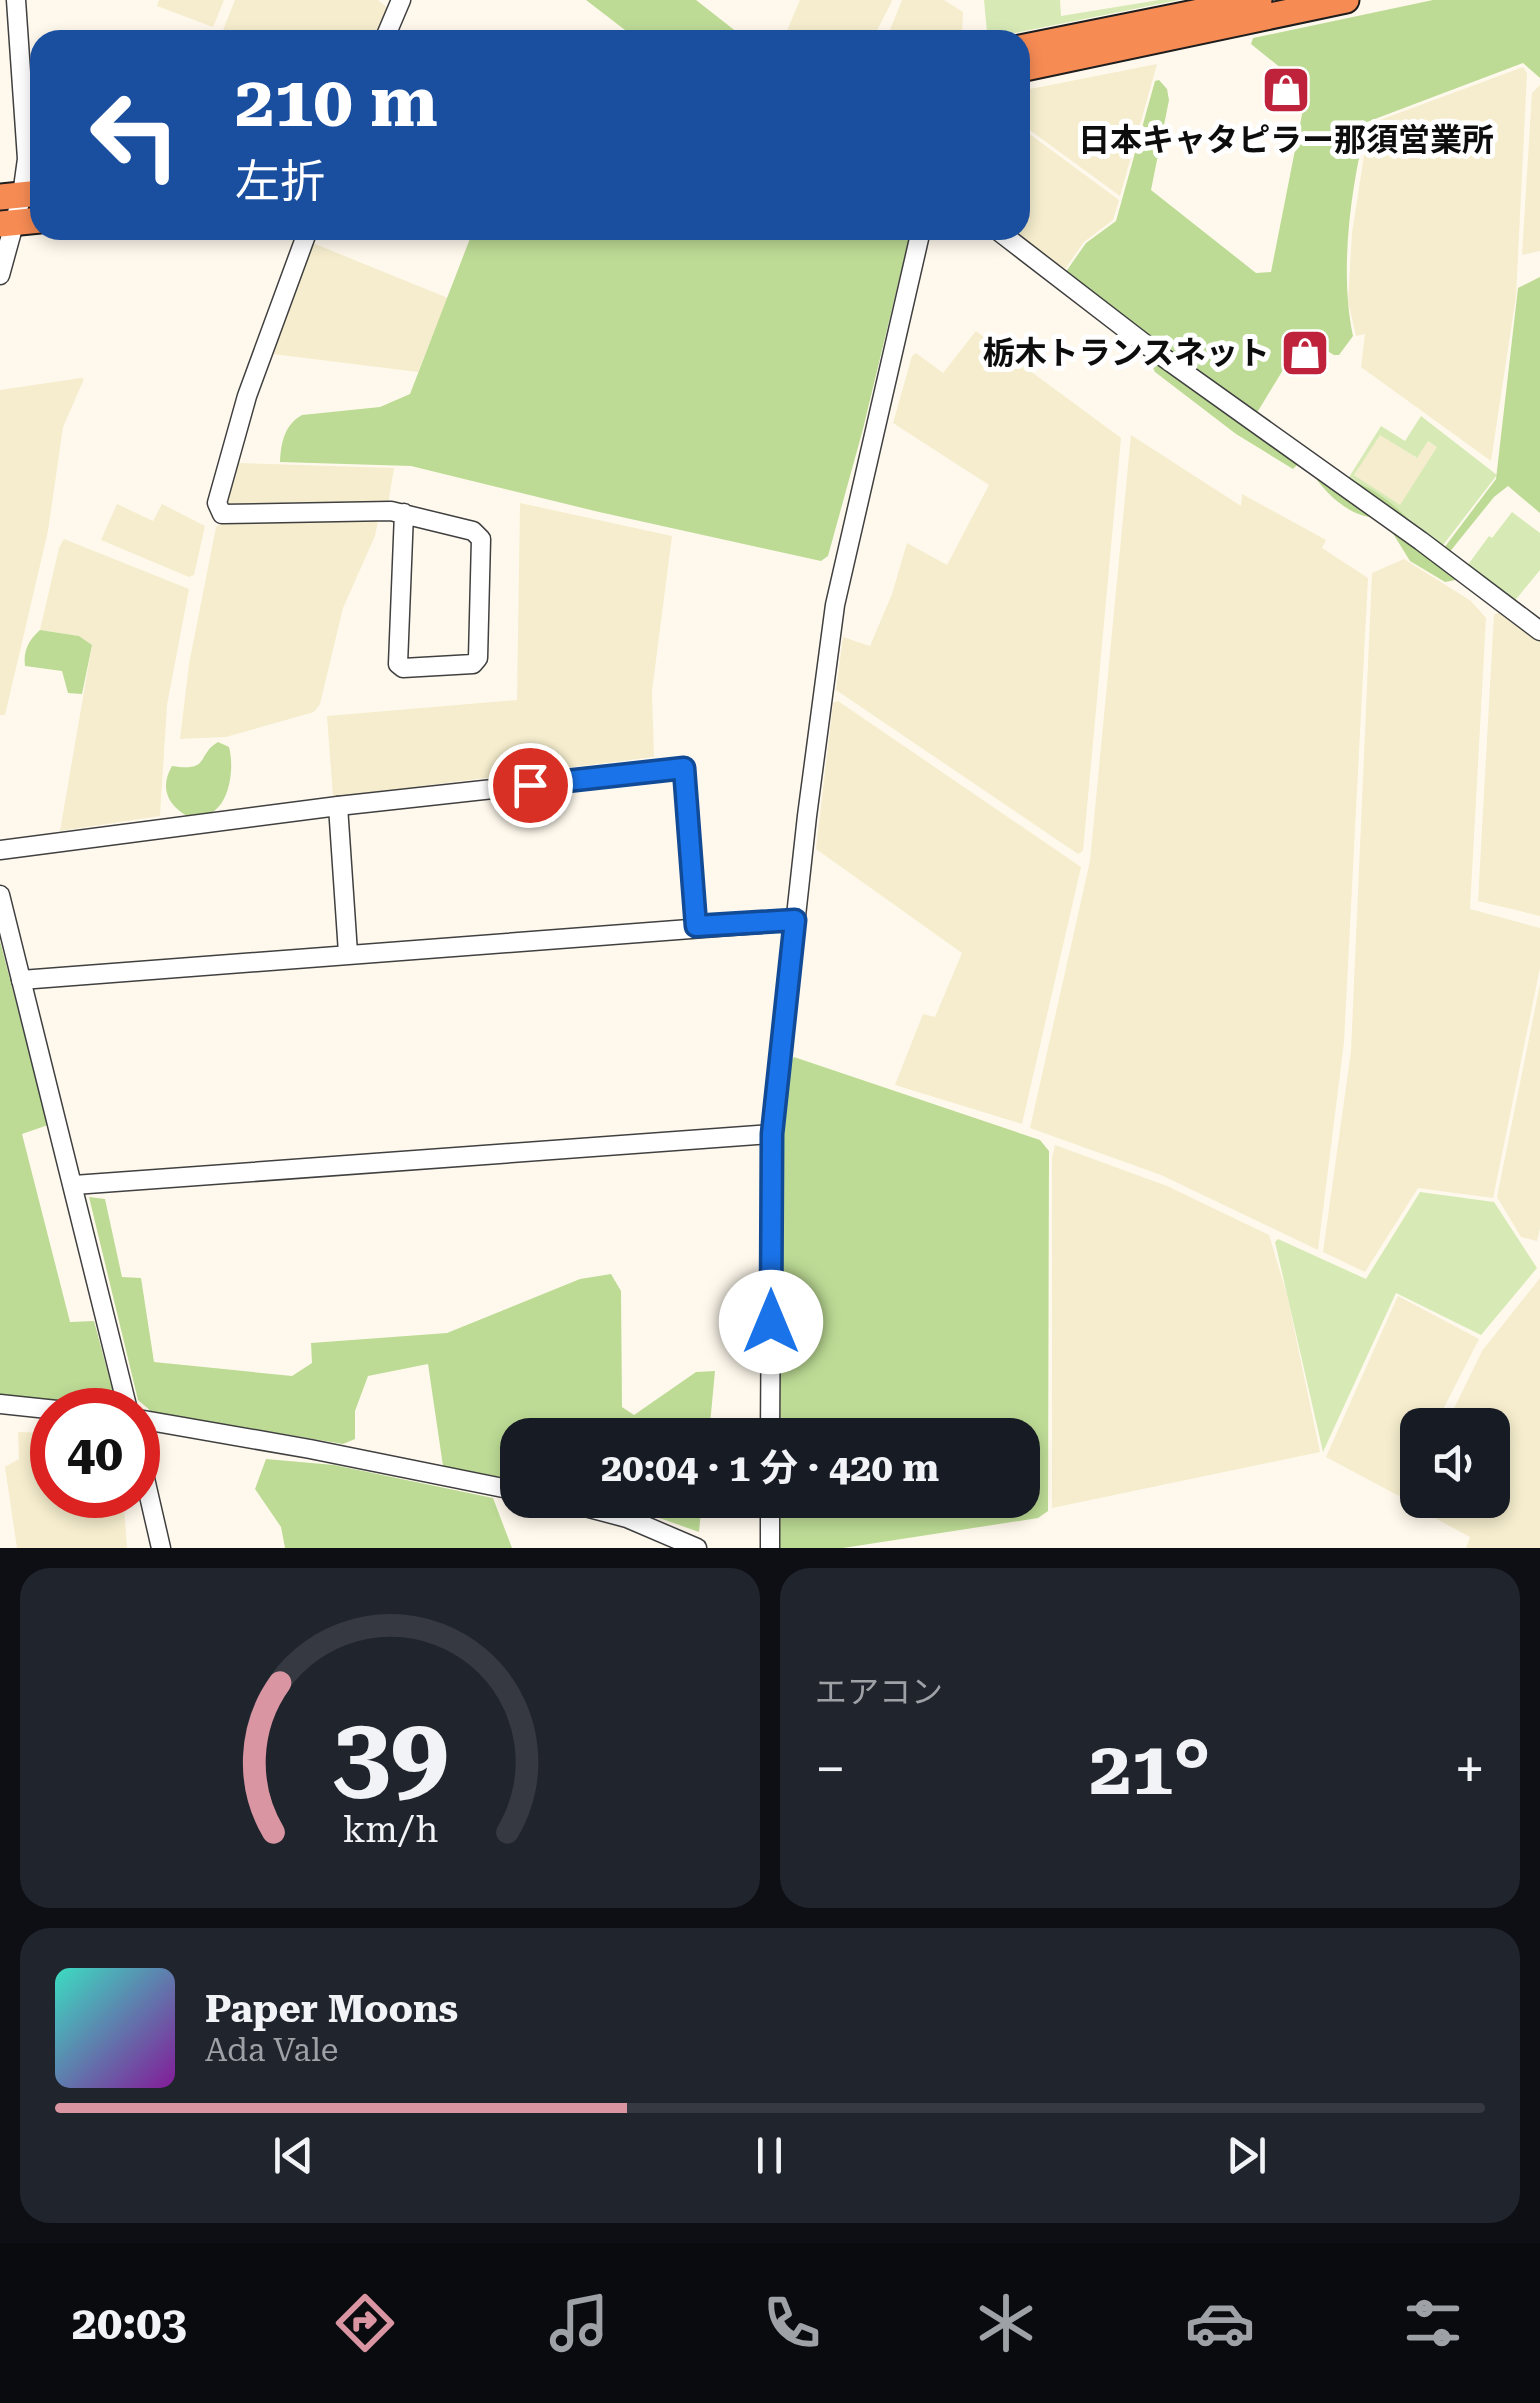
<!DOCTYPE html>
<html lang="ja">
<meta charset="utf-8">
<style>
:root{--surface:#171b24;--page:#20242c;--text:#f1f3f6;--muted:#9ea1a6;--line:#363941;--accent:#da95a2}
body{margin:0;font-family:"Roboto Serif","Noto Sans JP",serif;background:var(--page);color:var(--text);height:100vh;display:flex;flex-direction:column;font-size:38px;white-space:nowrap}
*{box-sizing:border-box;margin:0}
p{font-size:32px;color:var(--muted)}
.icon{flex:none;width:55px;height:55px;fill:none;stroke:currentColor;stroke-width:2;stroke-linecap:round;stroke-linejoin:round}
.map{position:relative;height:1548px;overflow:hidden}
.sheet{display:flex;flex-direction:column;gap:20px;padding:20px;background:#0d0f14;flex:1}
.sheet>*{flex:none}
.banner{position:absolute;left:30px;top:30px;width:1000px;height:210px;border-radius:30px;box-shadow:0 5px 15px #0003;background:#1a4fa0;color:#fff;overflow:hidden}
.controls{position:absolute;left:1400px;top:1408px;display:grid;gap:20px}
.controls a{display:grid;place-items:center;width:110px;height:110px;border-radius:20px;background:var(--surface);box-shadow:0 5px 15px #0003;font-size:50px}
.speed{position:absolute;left:30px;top:1388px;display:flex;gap:20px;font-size:50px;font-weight:700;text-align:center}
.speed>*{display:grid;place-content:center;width:130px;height:130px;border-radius:50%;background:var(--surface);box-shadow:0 5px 15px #0003;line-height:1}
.speed .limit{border:15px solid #d22;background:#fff;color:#111}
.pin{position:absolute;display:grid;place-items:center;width:85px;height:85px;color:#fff;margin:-42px;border:5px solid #fff;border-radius:50%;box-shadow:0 2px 10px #0007}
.me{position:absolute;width:110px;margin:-55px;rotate:0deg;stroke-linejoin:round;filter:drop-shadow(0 0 8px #0008)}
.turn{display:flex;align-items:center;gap:35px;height:210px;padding:0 40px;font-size:45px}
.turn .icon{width:130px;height:130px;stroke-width:2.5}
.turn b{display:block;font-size:70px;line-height:85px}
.big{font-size:75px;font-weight:700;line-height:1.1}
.sheet .widget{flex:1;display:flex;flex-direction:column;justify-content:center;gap:15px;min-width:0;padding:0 35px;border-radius:30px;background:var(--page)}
.sheet .dial{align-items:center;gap:0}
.dial svg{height:260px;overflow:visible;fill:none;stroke:var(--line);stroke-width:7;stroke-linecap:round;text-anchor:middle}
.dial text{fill:var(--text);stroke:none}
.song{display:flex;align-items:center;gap:30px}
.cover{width:120px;height:120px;border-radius:15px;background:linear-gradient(135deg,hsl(170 70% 55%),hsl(290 70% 35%))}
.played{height:10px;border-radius:5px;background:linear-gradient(90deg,var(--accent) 40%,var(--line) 40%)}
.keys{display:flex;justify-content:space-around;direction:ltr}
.heat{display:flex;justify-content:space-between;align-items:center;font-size:55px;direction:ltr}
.sheet .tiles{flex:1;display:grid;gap:20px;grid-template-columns:1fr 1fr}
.widget:last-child{grid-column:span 2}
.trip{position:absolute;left:500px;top:1418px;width:540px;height:100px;border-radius:30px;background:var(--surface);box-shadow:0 5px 15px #0003;font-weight:700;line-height:100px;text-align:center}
.dock{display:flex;height:160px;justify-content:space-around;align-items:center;background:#090b0e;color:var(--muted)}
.dock .icon{width:70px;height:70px}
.dock .selected{color:var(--accent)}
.dock b{font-size:45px;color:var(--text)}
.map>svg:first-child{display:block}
.farmland{fill:#f5edcd}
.green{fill:#d7eab6;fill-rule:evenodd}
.forest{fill:#bddb95}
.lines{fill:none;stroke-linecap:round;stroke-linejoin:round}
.minor-casing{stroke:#404040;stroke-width:21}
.highway-casing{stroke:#1e1e1e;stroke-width:29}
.minor{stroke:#fff;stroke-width:18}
.highway{stroke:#f68b54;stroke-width:25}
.route-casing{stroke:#114b97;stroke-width:25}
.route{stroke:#1a73e8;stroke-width:18}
.labels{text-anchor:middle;stroke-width:10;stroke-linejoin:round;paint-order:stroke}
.poi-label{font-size:32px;font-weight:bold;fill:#0d0d0d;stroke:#fff}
</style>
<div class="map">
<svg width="1540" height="1548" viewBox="0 0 1540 1548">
<rect width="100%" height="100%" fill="#fff9ed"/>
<g class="farmland">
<path d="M159,0H224L213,27L157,6Z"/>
<path d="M235,0H378L390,10L378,40H219Z"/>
<path d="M800,0H891L892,1L872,40H783Z"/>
<path d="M902,0H944L963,12L962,37L946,40H886Z"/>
<path d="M1157,64L1120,196L1020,123V91Z"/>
<path d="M1523,67L1527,73L1516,296L1491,461L1361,367L1365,334L1356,336L1348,301L1352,233L1369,124Z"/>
<path d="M1540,85V251L1522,255L1532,93Z"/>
<path d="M1020,127L1119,200L1113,220L1084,242L1063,272L1012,230H1020Z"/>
<path d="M310,242L448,298L418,372L273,354Z"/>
<path d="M976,331L1121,438L1083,851L1078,854L836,690L843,637L870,646L892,594L907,543L947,565L989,485L893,423L912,356L916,353L943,373Z"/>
<path d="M81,378L84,379L63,427L48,531L5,715H0V390Z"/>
<path d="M1380,434L1416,458L1428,441L1437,447L1400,506L1354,475Z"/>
<path d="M1131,435L1241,506L1242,494L1326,540L1322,548L1368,578L1344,1042L1318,1250L1161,1175L1030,1128L1090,861Z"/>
<path d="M237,463L394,468L388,504L232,509L226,501Z"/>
<path d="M520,503L672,536L652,691L654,757L333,797L327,716L517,700Z"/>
<path d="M117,504L153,521L162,504L205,526L194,575L189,577L101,540Z"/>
<path d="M378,521L375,536L343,608L320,704L314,712L226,737L180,739L189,664L216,527L223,523Z"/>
<path d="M64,539L189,589L167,705L160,816L60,831L92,645L79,636L40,630L59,548Z"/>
<path d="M1404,559L1471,601L1486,618L1470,909L1540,928V968L1493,1198L1418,1188L1365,1272L1323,1252L1351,1051L1372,573Z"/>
<path d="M1499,613L1540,642V916L1478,901L1494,614Z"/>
<path d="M838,701L1081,867L1022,1124L895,1085L923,1014L935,1017L962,953L816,849L833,703Z"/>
<path d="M1540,984V1228L1537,1241L1521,1237L1497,1197Z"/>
<path d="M1055,1145L1167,1186L1269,1235L1287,1295L1320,1452L1052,1508V1158Z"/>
<path d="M1540,1278V1548H1466L1470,1537L1409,1504L1417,1485L1418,1500H1492V1425H1446L1482,1351Z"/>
<path d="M1398,1296L1479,1339L1435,1425H1418L1417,1460L1399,1496L1326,1457Z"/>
<path d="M18,1432L52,1433V1495H123L127,1548H17L5,1467L19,1459Z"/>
</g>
<g class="green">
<path d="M984,0H1060L1061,16L1159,0H1179L990,38L987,32Z"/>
<path d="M1421,416L1497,475L1440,549L1346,482L1381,426L1405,441ZM1380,435L1417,458L1428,441L1437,447L1400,505L1354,475Z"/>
<path d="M1512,512L1540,533V570L1513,603L1467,566L1489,536L1492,538Z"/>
<path d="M1420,1192L1494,1202L1537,1268L1481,1335L1396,1293L1323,1452L1275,1242L1278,1239L1366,1279Z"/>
</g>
<g class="forest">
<path d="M586,0H696L747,40H638Z"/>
<path d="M1433,0H1540V78L1523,63L1367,122C1351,187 1339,270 1353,336L1339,355H1334L1298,334L1281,360L1283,370L1255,416L1301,461L1293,469L1236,434L1155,372L1148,357L1065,273L1086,243L1116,221L1155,81L1159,80L1167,89L1169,100L1151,190L1256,273L1271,272L1307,89L1251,44L1253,38Z"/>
<path d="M469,230H911L863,429L828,556L821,561L599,512L411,466L280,462C281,443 284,425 302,415L380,407L410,394L471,236Z"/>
<path d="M1540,277V513L1508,486L1494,497L1448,554L1444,548L1496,479L1518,288Z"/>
<path d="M1312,472C1327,475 1344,477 1358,483C1398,499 1429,543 1458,574L1456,580L1445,582L1410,561L1389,527L1376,517C1352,519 1323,492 1312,472Z"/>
<path d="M40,630L79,636L92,645L82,694L68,693L62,671L25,666C23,650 29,640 40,630Z"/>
<path d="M218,742L229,747C234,765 231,799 214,811C208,815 196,816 189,817C168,806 159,788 172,766C211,772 196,755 218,742Z"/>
<path d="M0,941L48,1125L22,1134L70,1322L94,1321L115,1399L107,1410L0,1400Z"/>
<path d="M794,1057L1040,1140L1049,1151L1048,1511L1038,1518L843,1548H777L778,1500H1022V1435H778L782,1130L786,1068Z"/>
<path d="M89,1197L105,1199L122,1277L141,1278L154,1362L292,1376L312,1363L311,1343L447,1333L580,1279L611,1274L621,1291L622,1407L634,1415L696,1372L715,1371L709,1435H518L517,1480L443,1466L428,1364L368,1376L355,1411V1439L343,1444L152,1412L138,1400Z"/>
<path d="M266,1459L334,1465L493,1498L512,1548H285L281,1527L255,1489Z"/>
<path d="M608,1500H702L699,1532L620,1504Z"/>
</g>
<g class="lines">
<g class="minor-casing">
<g id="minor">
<path d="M384,40L401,0"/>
<path d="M308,230L247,396L217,503L222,514L391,511L473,531L481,539L478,658L473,664L403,668L398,664L404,513"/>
<path d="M997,230L1149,347L1421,541L1540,631"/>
<path d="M0,275L22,195L27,159L16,0"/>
<path d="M338,806L348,953"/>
<path d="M0,850L338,806L684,768L697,926"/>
<path d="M0,895L128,1410"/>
<path d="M21,980L795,921"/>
<path d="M74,1185L772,1134"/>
<path d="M0,1404L57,1410"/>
<path d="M138,1419L310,1449L518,1491"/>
<path d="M770,1435L772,1134L807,816L835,605L921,230"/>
<path d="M138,1448L161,1548"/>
<path d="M559,1500L627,1518L697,1548"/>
<path d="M770,1548V1500"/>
</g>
</g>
<g class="highway-casing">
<g id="highway">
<path d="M1020,48L1259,0"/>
<path d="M1020,69L1346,0"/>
<path d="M0,197L40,193"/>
<path d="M0,224L40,220"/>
</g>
</g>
<use href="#minor" class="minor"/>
<use href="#highway" class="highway"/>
</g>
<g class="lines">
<g class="route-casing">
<path id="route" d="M530,785L684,768L696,926L795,920L772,1134L771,1322"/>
</g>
<use href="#route" class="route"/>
</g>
<defs>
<g id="shop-square" transform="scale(2.5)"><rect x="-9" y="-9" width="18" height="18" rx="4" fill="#bf233c" stroke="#fff"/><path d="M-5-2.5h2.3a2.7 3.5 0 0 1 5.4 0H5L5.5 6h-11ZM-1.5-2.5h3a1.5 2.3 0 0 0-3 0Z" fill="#fff"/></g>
</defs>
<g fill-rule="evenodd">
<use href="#shop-square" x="1286" y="90"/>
<use href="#shop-square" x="1305" y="353"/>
</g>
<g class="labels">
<g class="poi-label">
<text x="1286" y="151">日本キャタピラー那須営業所</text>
<text x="1270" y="364" text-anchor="end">栃木トランスネット</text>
</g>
</g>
</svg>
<div class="controls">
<a><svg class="icon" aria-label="sound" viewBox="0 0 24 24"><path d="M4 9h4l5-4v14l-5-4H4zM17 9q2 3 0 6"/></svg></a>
</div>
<div class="speed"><div class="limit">40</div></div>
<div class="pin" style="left:530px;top:785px;background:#d93025"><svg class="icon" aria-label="arrive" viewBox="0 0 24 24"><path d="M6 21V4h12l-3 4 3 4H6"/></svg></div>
<svg class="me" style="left:771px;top:1322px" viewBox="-20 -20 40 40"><circle r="19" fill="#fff"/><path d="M0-13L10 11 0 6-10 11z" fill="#1a73e8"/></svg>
<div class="trip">20:04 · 1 分 · 420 m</div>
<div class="banner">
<div class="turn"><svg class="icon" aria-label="left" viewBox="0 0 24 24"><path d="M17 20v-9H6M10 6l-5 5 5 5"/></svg><div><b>210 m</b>左折</div></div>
</div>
</div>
<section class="sheet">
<div class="tiles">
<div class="widget dial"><svg viewBox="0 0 100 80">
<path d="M14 69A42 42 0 1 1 86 69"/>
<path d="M14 69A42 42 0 0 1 16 23" stroke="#da95a2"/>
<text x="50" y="56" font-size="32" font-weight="700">39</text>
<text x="50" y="72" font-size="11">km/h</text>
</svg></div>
<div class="widget"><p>エアコン</p>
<div class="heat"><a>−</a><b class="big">21°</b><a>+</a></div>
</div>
<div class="widget">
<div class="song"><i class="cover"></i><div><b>Paper Moons</b><p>Ada Vale</p></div></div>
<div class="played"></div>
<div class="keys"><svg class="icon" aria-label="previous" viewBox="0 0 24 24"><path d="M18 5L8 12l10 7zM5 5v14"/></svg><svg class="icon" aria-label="pause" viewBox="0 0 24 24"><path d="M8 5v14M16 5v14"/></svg><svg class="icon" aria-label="next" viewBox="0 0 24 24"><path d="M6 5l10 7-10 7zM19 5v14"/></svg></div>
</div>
</div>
</section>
<nav class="dock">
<b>20:03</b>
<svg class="icon selected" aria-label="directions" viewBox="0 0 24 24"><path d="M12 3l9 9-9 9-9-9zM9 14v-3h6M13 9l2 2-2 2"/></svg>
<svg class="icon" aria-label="music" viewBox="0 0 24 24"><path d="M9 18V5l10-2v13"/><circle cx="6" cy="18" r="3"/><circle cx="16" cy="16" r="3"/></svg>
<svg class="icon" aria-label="phone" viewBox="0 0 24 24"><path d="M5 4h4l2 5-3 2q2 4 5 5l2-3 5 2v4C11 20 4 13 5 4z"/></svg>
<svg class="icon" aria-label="climate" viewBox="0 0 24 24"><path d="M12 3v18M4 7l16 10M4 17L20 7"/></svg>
<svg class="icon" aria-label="car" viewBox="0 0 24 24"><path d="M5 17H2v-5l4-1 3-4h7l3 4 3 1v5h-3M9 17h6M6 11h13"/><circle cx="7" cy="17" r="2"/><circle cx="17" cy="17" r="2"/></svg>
<svg class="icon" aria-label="filters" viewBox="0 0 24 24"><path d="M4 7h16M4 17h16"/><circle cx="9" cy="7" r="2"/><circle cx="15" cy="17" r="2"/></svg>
</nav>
